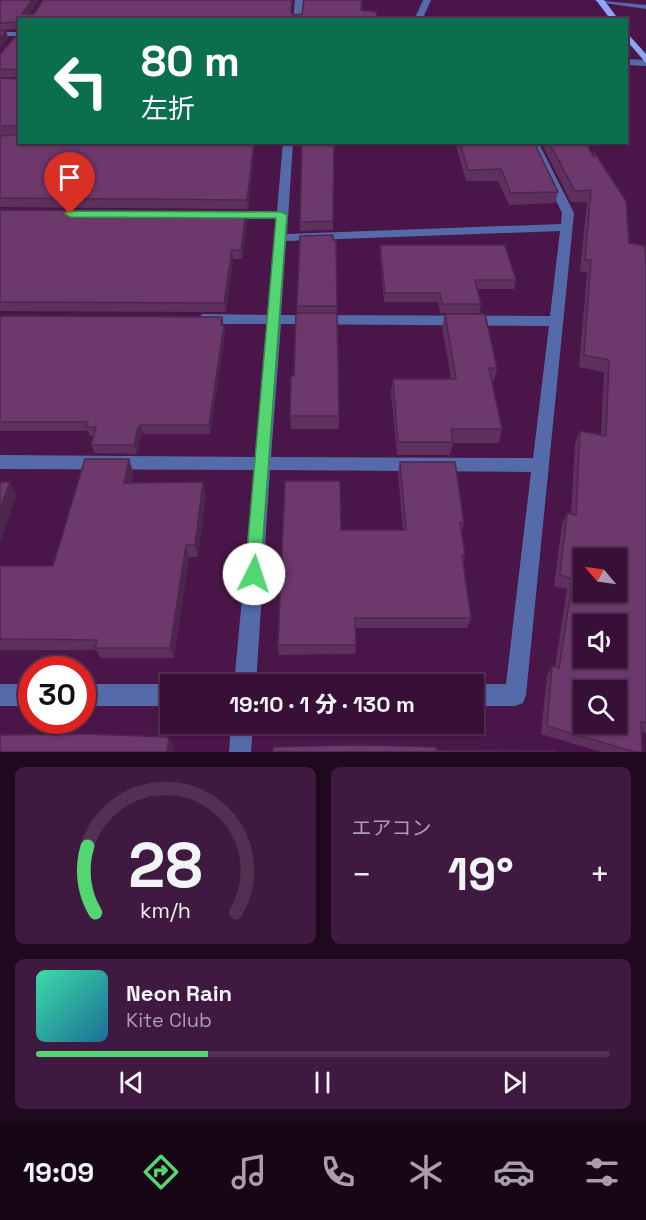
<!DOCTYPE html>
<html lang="ja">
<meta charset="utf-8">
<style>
:root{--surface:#381037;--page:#3f193f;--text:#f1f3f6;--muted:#ab9dad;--line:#523052;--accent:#53d672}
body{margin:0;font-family:"Space Grotesk","Noto Sans JP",sans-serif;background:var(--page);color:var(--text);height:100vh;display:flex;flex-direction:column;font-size:22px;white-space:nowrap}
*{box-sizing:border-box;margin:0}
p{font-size:20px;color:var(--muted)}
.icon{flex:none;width:33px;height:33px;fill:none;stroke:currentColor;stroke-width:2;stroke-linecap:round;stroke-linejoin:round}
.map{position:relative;height:752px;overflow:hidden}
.drawer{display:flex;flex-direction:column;gap:15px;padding:15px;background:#1f091e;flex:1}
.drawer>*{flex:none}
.hud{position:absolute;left:18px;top:18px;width:610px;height:126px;border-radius:0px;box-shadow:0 2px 4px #0004,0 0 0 2px var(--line);background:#0b6e4f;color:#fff;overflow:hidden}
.needle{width:39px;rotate:299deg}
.controls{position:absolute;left:573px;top:548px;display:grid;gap:12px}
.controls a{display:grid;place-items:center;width:54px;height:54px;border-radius:0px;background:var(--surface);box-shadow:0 2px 4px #0004,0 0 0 2px var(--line);font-size:30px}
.speed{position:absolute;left:18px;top:656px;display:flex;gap:12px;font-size:30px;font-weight:700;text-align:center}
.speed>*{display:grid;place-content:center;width:78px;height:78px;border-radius:50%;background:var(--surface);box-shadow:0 2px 4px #0004,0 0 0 2px var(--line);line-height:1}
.speed .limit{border:9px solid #d22;background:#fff;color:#111}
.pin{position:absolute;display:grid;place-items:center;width:51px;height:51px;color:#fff;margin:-62px -26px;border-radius:50% 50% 50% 0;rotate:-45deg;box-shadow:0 0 6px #0007}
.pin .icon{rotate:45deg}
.me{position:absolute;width:66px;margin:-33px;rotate:4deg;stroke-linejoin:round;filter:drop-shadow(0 0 4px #0008)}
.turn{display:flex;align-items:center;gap:21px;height:126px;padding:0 24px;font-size:27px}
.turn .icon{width:78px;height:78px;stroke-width:2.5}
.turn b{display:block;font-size:42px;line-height:51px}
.big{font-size:45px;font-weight:800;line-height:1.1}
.drawer .tile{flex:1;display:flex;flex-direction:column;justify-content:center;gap:9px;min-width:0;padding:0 21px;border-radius:9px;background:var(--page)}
.drawer .dial{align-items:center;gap:0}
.dial svg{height:156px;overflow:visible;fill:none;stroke:var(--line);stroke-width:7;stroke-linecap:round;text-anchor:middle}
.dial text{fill:var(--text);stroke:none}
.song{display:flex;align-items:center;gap:18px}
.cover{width:72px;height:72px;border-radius:9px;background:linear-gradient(135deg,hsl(160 70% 55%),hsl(200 70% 35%))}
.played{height:6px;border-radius:3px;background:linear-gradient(90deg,var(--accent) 30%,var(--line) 30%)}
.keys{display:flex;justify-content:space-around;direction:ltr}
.heat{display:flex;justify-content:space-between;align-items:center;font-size:33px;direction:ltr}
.drawer .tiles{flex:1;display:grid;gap:15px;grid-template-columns:1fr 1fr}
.tile:last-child{grid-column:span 2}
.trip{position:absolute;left:160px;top:674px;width:324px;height:60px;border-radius:0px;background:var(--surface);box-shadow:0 2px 4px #0004,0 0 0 2px var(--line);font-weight:800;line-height:60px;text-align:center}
.menu{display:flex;height:96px;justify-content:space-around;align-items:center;background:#160616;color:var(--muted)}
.menu .icon{width:42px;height:42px}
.menu .on{color:var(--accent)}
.menu b{font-size:27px;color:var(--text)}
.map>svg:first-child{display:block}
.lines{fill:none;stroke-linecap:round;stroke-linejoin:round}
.minor{fill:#546aa9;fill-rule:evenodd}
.major{fill:#8ca8f5;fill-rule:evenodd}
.wall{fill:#5e305d}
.shaded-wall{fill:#4c274c}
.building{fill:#6d386c;stroke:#4c274c;stroke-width:1.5;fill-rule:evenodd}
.route{fill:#53d672;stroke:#368b4a;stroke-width:1.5}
</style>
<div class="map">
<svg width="646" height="752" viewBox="0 0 646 752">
<rect width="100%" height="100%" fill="#4a1649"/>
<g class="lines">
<g class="minor">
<path d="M295,0H303L301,20H293Z"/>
<path d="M423,0H431L422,20H414Z"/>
<path d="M594,0L646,5V9L598,2Z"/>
<rect x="0" y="32" width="20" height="4"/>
<path d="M627,59L646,60V66L627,65Z"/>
<path d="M283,142H293L287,234L561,224L562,213L528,142H538L574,213L526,695L523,703L515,706H474V684H506L531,472L270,470L256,684H234L254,470L0,469V455L255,457L267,324H203L196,319L203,314L267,315L276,219H225L219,215L225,211H277ZM560,231L550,316L281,315L286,241ZM281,324L549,326L533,458L271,457Z"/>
<rect x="0" y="684" width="32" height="22"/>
<rect x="82" y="684" width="89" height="22"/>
<path d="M231,723H253L251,752H229Z"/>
</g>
<g class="major">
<path d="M596,0H604L619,20H611Z"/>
<path d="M627,33L646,54V63L627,41Z"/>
</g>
</g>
<g class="wall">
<path d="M0,0H38L29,14H34L43,0H293L291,13L293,15L361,10L377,20H20V142H255L248,209L0,207V136L9,135H0V78L17,79L18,77H0V54L19,33V29L0,30L6,31L8,38L0,48Z"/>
<path d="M334,142L333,230L300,231V222Z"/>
<path d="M455,142H534L558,192L555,203L509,205L498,181H466Z"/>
<path d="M541,142H586L593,156L594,152L629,243L646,266V733L642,732V752H601L541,734L547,675L552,666L555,667L567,589L554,586L562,524L567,513L571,514L575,443L580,431L601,435L604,372L579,367L587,272H580L587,202H571Z"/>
<path d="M0,210L247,220L242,259H233L226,312L0,311Z"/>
<path d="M333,240H336L337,313H297V306Z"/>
<path d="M380,245L516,280L514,289H477L481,304L479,313H440L438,302H384L380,254Z"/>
<path d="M445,314L497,368L494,381H492L502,429L499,443H453L450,455H397L391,392L393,379H451L442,327Z"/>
<path d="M0,316L222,317L225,334L210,434H144L141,436L137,454L95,453L91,445L94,436H90L88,431H0Z"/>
<path d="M294,376L339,416V429H291L290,416Z"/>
<path d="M129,459L133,472L131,483L206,494L198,557H189L174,658H101L96,650H0V566H53Z"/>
<path d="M400,462L464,523L462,531L465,555L463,564L471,618L467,628H355L356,645L355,654L279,655L278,645L341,530H403L398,473Z"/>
</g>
<g class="shaded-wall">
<path d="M32,0H38L26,20L22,14Z"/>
<path d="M6,31L8,38L0,48V38Z"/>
<path d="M254,142H255L248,209L247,200Z"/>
<path d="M246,211L247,220L242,259L241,250Z"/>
<path d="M232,250L233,259L226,312L224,303Z"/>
<path d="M222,317L225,334L210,434L209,425Z"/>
<path d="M141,425L144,434L141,436L137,454L134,445L138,427Z"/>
<path d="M129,459L133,472L128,495L124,483Z"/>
<path d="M10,482L17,494L0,543V509Z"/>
<path d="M203,482L206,494L198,557L195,545Z"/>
<path d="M186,545L189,557L174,658L170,648Z"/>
<path d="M169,737L174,746L173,752H167Z"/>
</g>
<g class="building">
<path d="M0,0H32L22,14H34L43,0H292L291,12L293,15L302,14L304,0H362L361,10L376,12L377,20H20V130L17,126H0V78L17,79L19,70L0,69V54L19,33V22L0,23Z"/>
<path d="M440,17L465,20H441Z"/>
<path d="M0,30L6,31L0,38Z"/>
<path d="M20,134V142H254L247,200L0,198V136Z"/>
<path d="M302,142H334L333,221L300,222Z"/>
<path d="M460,142H534L558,192L511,193L501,169L468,170Z"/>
<path d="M549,142H586L594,158V152L626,201L629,243L645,246L646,266V723L641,722L642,752H635L547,726L552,666L559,668L573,579L560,575L567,513L576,515L580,431L606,436L609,360L584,355L591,260H585L591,190L575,191ZM584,558H616V591H584ZM584,624H616V657H584ZM584,690H616V723H584Z"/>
<path d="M0,210L246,211L241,250H232L224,303L0,302Z"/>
<path d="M333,235V240H336L337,306H297L300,236Z"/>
<path d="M380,245H505L516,280H475L481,304H442L440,293H385Z"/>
<path d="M296,313H337L339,416H290L291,376H294Z"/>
<path d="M445,314H485L497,368H489L502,429H451L453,442H398L393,379H456Z"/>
<path d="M0,316L222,317L221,325H224L209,425H141L138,427L134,445H91L96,427H86L88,422H0Z"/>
<path d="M85,459H129L124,483L203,482L195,545H186L170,648H95L97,640L0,639V566H53Z"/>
<path d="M400,462H455L464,523L460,522L465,555H462L471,618H355L356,645H278L285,481H340L341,530H406Z"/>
<path d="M0,482H10L0,509Z"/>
<path d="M84,734L169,737L167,752H0V735Z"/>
<path d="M359,745L436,747V750L556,751V752H273V747Z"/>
</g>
<path class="route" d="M67,211L282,212L287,215L260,579L254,582L248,579L245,574L276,218L70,217L65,214Z"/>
</svg>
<div class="controls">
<a><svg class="needle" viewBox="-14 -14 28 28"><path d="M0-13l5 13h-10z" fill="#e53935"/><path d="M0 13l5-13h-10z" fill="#ab9dad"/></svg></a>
<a><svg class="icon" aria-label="sound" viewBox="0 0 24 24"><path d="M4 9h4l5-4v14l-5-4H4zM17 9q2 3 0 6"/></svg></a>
<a><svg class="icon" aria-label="search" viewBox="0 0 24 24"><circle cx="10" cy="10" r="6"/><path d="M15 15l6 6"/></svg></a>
</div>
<div class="speed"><div class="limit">30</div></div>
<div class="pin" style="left:70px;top:214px;background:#d93025"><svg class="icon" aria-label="arrive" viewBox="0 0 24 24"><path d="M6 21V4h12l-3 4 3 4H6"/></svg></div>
<svg class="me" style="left:254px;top:574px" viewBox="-20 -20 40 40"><circle r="19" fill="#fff"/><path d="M0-13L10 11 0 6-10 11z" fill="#53d672"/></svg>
<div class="trip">19:10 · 1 分 · 130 m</div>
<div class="hud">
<div class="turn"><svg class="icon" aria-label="left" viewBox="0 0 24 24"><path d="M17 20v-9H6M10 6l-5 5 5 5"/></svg><div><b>80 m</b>左折</div></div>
</div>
</div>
<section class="drawer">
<div class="tiles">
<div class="tile dial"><svg viewBox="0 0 100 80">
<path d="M14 69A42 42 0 1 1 86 69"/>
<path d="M14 69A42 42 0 0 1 10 35" stroke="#53d672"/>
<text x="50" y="56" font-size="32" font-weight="700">28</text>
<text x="50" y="72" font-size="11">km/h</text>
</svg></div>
<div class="tile"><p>エアコン</p>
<div class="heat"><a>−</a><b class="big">19°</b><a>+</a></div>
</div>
<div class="tile">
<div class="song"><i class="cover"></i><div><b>Neon Rain</b><p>Kite Club</p></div></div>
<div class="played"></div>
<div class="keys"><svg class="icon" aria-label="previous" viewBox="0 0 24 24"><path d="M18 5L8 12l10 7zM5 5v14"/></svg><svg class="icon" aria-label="pause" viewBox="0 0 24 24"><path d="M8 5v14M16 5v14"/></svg><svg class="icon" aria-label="next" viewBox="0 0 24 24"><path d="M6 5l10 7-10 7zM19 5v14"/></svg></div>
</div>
</div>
</section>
<nav class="menu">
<b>19:09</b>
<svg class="icon on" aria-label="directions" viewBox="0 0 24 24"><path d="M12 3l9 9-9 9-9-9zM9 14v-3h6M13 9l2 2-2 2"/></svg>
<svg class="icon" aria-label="music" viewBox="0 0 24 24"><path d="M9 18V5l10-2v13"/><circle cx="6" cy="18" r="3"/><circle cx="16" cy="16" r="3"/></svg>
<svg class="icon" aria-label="phone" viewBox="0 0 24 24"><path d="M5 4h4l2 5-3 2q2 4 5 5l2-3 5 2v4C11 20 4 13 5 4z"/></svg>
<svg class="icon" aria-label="climate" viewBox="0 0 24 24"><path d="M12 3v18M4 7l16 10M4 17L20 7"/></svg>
<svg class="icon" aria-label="car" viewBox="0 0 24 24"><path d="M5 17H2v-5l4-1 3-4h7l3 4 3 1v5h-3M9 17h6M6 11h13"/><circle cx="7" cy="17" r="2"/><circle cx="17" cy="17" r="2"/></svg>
<svg class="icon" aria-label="filters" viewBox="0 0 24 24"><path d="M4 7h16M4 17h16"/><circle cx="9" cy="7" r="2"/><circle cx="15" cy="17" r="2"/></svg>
</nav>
